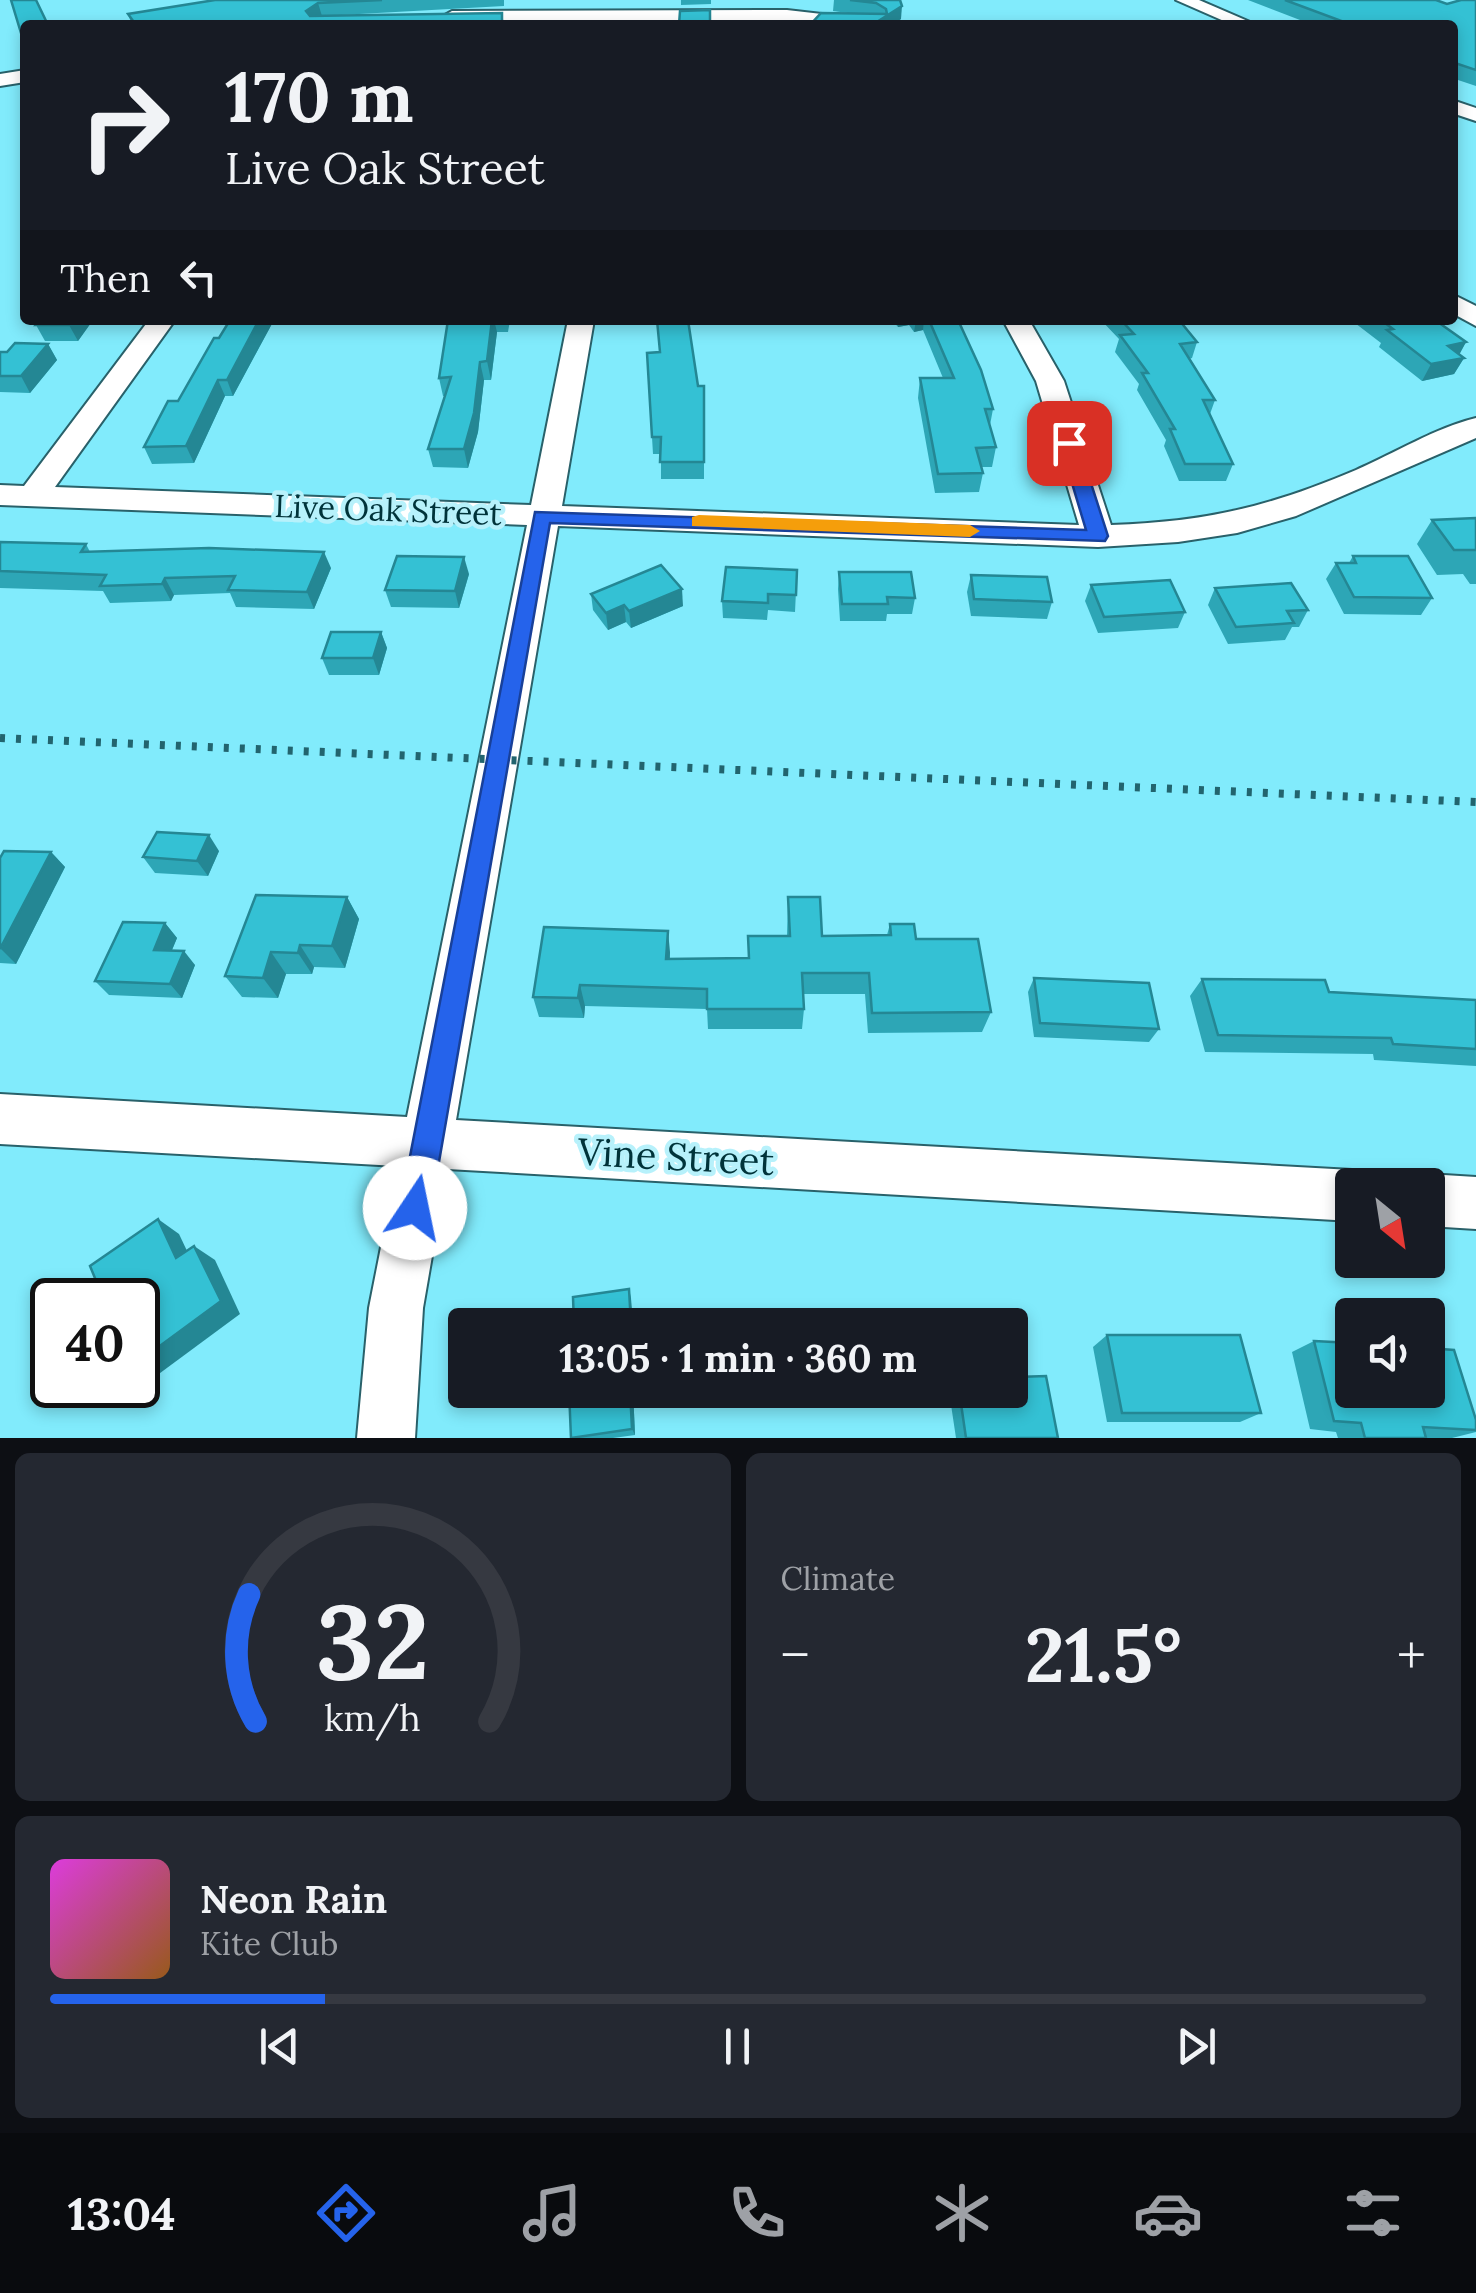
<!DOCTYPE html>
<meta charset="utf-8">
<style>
:root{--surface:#171b24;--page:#242831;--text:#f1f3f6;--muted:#9ea1a6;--line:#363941;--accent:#2563eb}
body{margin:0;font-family:Lora,serif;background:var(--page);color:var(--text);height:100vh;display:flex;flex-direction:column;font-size:38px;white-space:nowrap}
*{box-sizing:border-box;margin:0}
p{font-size:32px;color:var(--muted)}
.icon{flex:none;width:55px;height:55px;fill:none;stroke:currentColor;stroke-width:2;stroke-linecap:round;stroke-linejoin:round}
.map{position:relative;height:1438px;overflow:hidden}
.drawer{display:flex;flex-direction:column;gap:15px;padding:15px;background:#0d0f14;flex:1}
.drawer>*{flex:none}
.guide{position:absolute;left:20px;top:20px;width:1438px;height:305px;border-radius:10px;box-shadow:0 5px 15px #0003;background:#171b24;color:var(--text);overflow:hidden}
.needle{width:65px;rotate:150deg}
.buttons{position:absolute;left:1335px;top:1168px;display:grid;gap:20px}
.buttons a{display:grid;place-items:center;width:110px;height:110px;border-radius:10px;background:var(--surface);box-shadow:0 5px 15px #0003;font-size:50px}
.speed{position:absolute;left:30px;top:1278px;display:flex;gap:20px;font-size:50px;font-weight:700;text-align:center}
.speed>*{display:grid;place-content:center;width:130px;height:130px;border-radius:50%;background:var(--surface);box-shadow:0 5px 15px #0003;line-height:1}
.speed .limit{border:5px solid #111;border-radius:15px;background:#fff;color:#111}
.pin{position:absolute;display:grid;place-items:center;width:85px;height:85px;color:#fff;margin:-42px;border-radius:20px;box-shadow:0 5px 15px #0006}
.me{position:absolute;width:110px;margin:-55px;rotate:11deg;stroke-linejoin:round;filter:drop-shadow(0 0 8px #0008)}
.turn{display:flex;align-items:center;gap:35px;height:210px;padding:0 40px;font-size:45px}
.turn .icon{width:130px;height:130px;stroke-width:2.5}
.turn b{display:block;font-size:70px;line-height:85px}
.then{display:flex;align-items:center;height:95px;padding:0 40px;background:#0003;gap:20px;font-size:38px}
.big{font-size:75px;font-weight:700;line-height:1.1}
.drawer .widget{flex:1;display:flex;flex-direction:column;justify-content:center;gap:15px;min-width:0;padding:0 35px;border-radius:15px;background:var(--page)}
.drawer .dial{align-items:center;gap:0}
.dial svg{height:260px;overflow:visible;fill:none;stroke:var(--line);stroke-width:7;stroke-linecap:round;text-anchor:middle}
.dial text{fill:var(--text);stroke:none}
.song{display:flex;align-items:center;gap:30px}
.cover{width:120px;height:120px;border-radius:15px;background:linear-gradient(135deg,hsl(300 70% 55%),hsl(30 70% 35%))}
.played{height:10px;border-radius:5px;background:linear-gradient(90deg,var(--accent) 20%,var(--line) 20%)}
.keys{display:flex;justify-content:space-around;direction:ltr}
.heat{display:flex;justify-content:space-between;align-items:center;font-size:55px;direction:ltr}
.drawer .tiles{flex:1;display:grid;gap:15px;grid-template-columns:1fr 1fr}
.widget:last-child{grid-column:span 2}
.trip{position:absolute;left:448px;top:1308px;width:580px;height:100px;border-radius:10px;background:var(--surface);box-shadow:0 5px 15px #0003;font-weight:700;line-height:100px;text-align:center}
.tab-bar{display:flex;height:160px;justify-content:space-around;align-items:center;background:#090b0e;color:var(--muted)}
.tab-bar .icon{width:70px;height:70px}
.tab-bar .selected{color:var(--accent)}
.tab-bar b{font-size:45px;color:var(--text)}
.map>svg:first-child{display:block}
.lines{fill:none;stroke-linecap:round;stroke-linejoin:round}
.minor-casing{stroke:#29616a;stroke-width:4}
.minor{fill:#fff;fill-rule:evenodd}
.rail{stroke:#22646e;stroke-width:8;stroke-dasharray:5 11;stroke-linecap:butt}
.wall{fill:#2da6b6}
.shaded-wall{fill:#248794}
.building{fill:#34c1d4;stroke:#248794;stroke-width:2.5}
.route{fill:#2563eb;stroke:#184099;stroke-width:2.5}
.slow{fill:#f59e0b}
.labels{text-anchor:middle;stroke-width:9;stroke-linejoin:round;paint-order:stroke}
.street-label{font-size:32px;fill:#00333a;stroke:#b7f1fb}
.near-street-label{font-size:38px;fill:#00333a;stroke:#b7f1fb}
</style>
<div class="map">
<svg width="1476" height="1438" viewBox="0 0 1476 1438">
<rect width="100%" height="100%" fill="#81ebfc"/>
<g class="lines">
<g class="minor-casing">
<g id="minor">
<path d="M1176,0H1199L1257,25H1233Z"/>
<path d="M787,10L874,20L883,25L787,20L452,21L443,16L452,11Z"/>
<path d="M25,70V82L0,86V74Z"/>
<path d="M1452,100L1476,108V121L1452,113Z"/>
<path d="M1452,294L1476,306V326L1452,313Z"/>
<path d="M149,320H175L55,487L531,505L568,320H594L562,506L1079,525L1036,381L1003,320H1029L1064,381L1111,525C1205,522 1269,507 1356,470C1395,453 1435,428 1476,418V438L1296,516L1237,533L1178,542L1098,547L558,526L456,1120L1352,1170L1370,1178L1373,1185H1352V1221L447,1169L423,1308L415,1438H357L369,1308L397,1166L0,1144V1094L407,1117L527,525L0,505V485L24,486Z"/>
<path d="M1428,1174L1476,1177V1229L1428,1226V1185H1408Z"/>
</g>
</g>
<use href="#minor" class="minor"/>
<path class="rail" d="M0,738L1476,802"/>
</g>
<g class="wall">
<path d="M215,0H504V6L341,15L502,13L504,25H132L128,14Z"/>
<path d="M681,0H711V4L681,5Z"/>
<path d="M834,0H900L901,19L891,25H810L855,14L833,11Z"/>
<path d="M1248,0H1436L1447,4L1476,0V86L1452,78V25H1313Z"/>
<path d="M41,320H93L78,341H45L36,325Z"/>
<path d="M230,320H274L233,396H225L194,463L152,464L144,447L178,401Z"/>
<path d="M448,320H510L508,332H497L491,380H484L478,432L468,468L433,467L428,449L445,396H443L439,378Z"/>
<path d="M892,320H958L993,409L990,425L996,447L992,467H981L983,473L979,492L935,493L918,398L920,378H943L923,330L914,332L909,325L898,327Z"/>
<path d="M1101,320H1179L1197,342L1192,358L1189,359L1215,400L1210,414L1233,464L1226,481H1179L1164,446L1166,440L1137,390L1139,384L1115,352L1119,339Z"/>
<path d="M1351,320H1435L1466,342L1459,354L1464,358L1454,374L1422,381L1379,347L1381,343Z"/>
<path d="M48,344L57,360L30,393L0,392V352H7Z"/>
<path d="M647,353L698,386H704V479H661V454H653Z"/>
<path d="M1476,518V584H1470L1463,574L1437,575L1417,544L1432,520Z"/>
<path d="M0,542L86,544L90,552L331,568L314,609L236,607L230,593L174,595L171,601L110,603L103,591L0,588Z"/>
<path d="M1353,556L1432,598L1421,615L1344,614L1326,579L1336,563H1349Z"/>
<path d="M797,570L795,612L768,610L767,620L723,618L722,601Z"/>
<path d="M839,572L915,598L912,614H887L886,621H840L838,589Z"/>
<path d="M469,574L459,608L391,607L385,590Z"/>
<path d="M971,575L1052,602L1047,619L971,616L967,592Z"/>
<path d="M1091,585L1185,612L1178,628L1098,633L1085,601Z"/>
<path d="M1215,588L1308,610L1299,627H1292L1285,640L1228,644L1208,605Z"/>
<path d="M591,594L683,606L631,628L626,622L608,630L593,610Z"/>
<path d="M381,632L387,648L379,675H329L322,658Z"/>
<path d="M219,851L208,876L155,873L143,857Z"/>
<path d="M51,852L65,867L16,964L0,963V858Z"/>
<path d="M347,897L359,919L345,968L314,967L312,974H286L278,998L242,997L225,976Z"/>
<path d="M788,897L822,936L887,935L890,924L916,939L991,1012L982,1032L868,1033L865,994H803L804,1009L802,1029H708L707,1009L585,1006L584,1018L539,1017L533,997L670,952V959L748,958L787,936Z"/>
<path d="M165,923L177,938L172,950L195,965L182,998L109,995L95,981Z"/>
<path d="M1034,978L1159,1029L1149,1042L1034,1037L1028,992Z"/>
<path d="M1202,979L1329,992L1476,1000V1066L1374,1060L1373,1054L1205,1052L1190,996Z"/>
<path d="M1107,1335L1261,1413L1240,1422H1107L1093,1347Z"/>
<path d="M1314,1341L1476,1420V1432L1452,1438H1338L1336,1432L1310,1429L1292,1352Z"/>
<path d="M1015,1377L1058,1438H956L950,1398L904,1401L903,1390H1010Z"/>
<path d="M552,1390H633L635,1435L613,1438H571L569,1398L557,1400L552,1393Z"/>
</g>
<g class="shaded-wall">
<path d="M318,3L322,16L309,24L306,11Z"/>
<path d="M902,6L901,19L891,25H872Z"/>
<path d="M73,320H93L78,341L69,325Z"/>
<path d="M259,320H274L233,396L227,380Z"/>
<path d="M492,320H494L497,332L491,380L487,361Z"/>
<path d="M899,320H909V325L898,327Z"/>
<path d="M916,320H924L923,330L914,332Z"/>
<path d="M1466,342L1457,359L1448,346Z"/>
<path d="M48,344L57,360L30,393L21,376Z"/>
<path d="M1464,358L1454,374L1422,381L1431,364Z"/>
<path d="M480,362L484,380L478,432L468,468L464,449Z"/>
<path d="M218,380L225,396L194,463L186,446Z"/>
<path d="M324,552L331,568L314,609L307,592Z"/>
<path d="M464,557L469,574L459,608L455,591Z"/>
<path d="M165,578L174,595L171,601L162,584Z"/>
<path d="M682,589L683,606L631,628L629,611Z"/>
<path d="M624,605L626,622L608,630L606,613Z"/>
<path d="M381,632L387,648L379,675L373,658Z"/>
<path d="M209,835L219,851L208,876L197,861Z"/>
<path d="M51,852L65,867L16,964L1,949Z"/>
<path d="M347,897L359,919L345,968L332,946Z"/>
<path d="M165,923L177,938L166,964L154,950Z"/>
<path d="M668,931L670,952L668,980L666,959Z"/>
<path d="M300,945L314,967L312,974L298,953Z"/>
<path d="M184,951L195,965L182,998L170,984Z"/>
<path d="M271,952L286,974L278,998L263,978Z"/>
<path d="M580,985L585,1006L584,1018L578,998Z"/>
<path d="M158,1219L179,1234L197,1272L176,1258Z"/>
<path d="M194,1246L215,1260L240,1314L152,1379L138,1373V1362Z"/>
<path d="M629,1289L631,1298L633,1325H631Z"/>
<path d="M630,1390H633L635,1435L632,1429Z"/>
</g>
<g class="building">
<path d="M11,0H36L48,25H25L24,43Z"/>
<path d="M215,0H382L318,3L306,11L310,16L502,13V25H136L128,14Z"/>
<path d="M850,0H900L902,6L872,25H810L821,13L887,14L886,9L876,3Z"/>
<path d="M1285,0H1436L1447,4L1461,0H1476V70L1452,62V25H1352Z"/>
<path d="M710,10V25H679L680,11Z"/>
<path d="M41,320H73L69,325H36Z"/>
<path d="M230,320H259L227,380H218L186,446L144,447L168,401H178L214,338H219Z"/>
<path d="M448,320H492L487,361L480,362L474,413L464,449H428L451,377L439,378Z"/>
<path d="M657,320H688L698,386H704V462H660L661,437H652L647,353L660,352Z"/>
<path d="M929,320H958L981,370L993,409H985L996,447L976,448L983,473L938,474L920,378H954Z"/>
<path d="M1121,320H1179L1197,342L1180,344L1215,400H1203L1233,464H1185L1170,429H1175L1142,373H1148L1120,335L1134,334Z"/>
<path d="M1381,320H1435L1466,342L1448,346L1464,358L1431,364L1387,330L1393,329Z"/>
<path d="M15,343L48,344L21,376H0V352H7Z"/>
<path d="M1476,518V550H1454L1432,520Z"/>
<path d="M0,542L86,544L81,552L209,548L324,552L307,592L228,590L235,576L165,578L162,584L100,586L106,575L0,571Z"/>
<path d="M397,556L464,557L455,591L385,590Z"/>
<path d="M1353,556H1408L1432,598L1354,597L1336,563H1356Z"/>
<path d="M661,565L682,589L629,611L624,605L606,613L591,594Z"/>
<path d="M726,567L797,570L796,595L768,594V603L722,601Z"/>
<path d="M839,572H911L915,598L887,597L888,604H842Z"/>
<path d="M971,575L1047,577L1052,602L974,599Z"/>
<path d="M1170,580L1185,612L1104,617L1091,585Z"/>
<path d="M1291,583L1308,610L1287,611L1294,623L1236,627L1215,588Z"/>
<path d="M331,632H381L373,658H322Z"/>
<path d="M157,832L209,835L197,861L143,857Z"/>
<path d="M4,851L51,852L0,949V858Z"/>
<path d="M256,895L347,897L332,946L300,945L298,953L271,952L263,978L225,976Z"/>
<path d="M788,897H820L822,936L891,935L890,924H914L916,939H978L991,1012L872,1013L869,973H802L804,1009H707V989L580,985L578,998L533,997L544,927L668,931L666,959L749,958L748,936H790Z"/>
<path d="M123,922L165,923L154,950L184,951L170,984L95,981Z"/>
<path d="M1034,978L1149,983L1159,1029L1040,1023Z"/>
<path d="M1202,979L1325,980L1329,992L1476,1000V1049L1393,1044L1391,1038L1218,1035Z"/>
<path d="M158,1219L176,1258L194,1246L221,1301L138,1362V1300H104L90,1266Z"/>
<path d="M629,1289L631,1325H574L573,1297Z"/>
<path d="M1005,1320L1006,1325H906Z"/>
<path d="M1107,1335H1240L1261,1413H1122Z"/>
<path d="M1314,1341L1352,1343V1390H1428V1348L1454,1350L1476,1420V1430L1423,1427L1426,1438H1365L1361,1423L1334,1421Z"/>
<path d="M1010,1347L1015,1377L1046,1376L1058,1438H966L959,1390H1010Z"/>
<path d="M552,1390H630L632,1429L571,1438L569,1390L552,1393Z"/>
</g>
<path class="route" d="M1069,438L1078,443L1108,536L1105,541L550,523L431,1208L426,1220L415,1224L404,1220L400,1208L535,512L1086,530L1060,443Z"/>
<path class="slow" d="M699,515L970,525L980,531L970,537L692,526V517Z"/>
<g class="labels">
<g class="street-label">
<text transform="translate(388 510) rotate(2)" y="11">Live Oak Street</text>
</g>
<g class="near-street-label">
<text transform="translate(676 1157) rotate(3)" y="13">Vine Street</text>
</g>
</g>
</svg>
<div class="buttons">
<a><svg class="needle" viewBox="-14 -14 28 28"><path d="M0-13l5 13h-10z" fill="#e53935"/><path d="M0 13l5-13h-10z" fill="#9ea1a6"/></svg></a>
<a><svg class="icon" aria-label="sound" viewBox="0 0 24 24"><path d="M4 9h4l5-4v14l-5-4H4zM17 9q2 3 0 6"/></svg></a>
</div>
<div class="speed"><div class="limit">40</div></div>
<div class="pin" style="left:1069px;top:443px;background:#d93025"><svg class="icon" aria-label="arrive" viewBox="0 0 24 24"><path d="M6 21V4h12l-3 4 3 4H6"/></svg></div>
<svg class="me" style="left:415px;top:1208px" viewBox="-20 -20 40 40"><circle r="19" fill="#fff"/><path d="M0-13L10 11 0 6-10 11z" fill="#2563eb"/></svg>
<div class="trip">13:05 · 1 min · 360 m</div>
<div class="guide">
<div class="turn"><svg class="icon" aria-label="right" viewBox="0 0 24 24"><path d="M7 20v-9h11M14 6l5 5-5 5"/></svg><div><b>170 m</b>Live Oak Street</div></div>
<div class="then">Then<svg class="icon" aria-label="left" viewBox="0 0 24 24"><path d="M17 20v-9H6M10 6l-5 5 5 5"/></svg></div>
</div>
</div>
<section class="drawer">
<div class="tiles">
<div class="widget dial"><svg viewBox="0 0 100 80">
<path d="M14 69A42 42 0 1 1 86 69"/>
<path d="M14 69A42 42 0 0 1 12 30" stroke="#2563eb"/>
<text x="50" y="56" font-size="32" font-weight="700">32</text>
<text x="50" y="72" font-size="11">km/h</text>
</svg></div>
<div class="widget"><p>Climate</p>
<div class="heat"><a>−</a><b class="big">21.5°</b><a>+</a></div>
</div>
<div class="widget">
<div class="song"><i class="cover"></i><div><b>Neon Rain</b><p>Kite Club</p></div></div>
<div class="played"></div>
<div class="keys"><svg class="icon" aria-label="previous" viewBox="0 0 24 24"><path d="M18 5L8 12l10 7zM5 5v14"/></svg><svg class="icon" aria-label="pause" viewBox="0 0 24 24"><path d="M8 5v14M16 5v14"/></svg><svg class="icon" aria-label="next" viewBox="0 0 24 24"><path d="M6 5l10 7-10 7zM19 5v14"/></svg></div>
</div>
</div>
</section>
<nav class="tab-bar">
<b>13:04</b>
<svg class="icon selected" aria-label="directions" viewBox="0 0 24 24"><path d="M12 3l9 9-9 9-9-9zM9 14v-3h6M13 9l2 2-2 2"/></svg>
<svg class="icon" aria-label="music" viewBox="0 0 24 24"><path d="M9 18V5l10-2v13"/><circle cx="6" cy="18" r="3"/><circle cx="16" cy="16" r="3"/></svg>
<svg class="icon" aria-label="phone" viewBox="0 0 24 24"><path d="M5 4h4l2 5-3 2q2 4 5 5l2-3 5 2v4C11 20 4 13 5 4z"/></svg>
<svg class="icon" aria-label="climate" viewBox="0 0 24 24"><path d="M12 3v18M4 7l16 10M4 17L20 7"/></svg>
<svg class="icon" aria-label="car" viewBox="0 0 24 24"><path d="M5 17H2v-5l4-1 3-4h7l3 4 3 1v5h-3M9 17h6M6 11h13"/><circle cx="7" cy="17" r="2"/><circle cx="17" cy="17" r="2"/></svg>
<svg class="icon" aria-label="filters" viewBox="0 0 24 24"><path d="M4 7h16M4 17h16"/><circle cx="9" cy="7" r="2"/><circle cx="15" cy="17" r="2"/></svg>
</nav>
